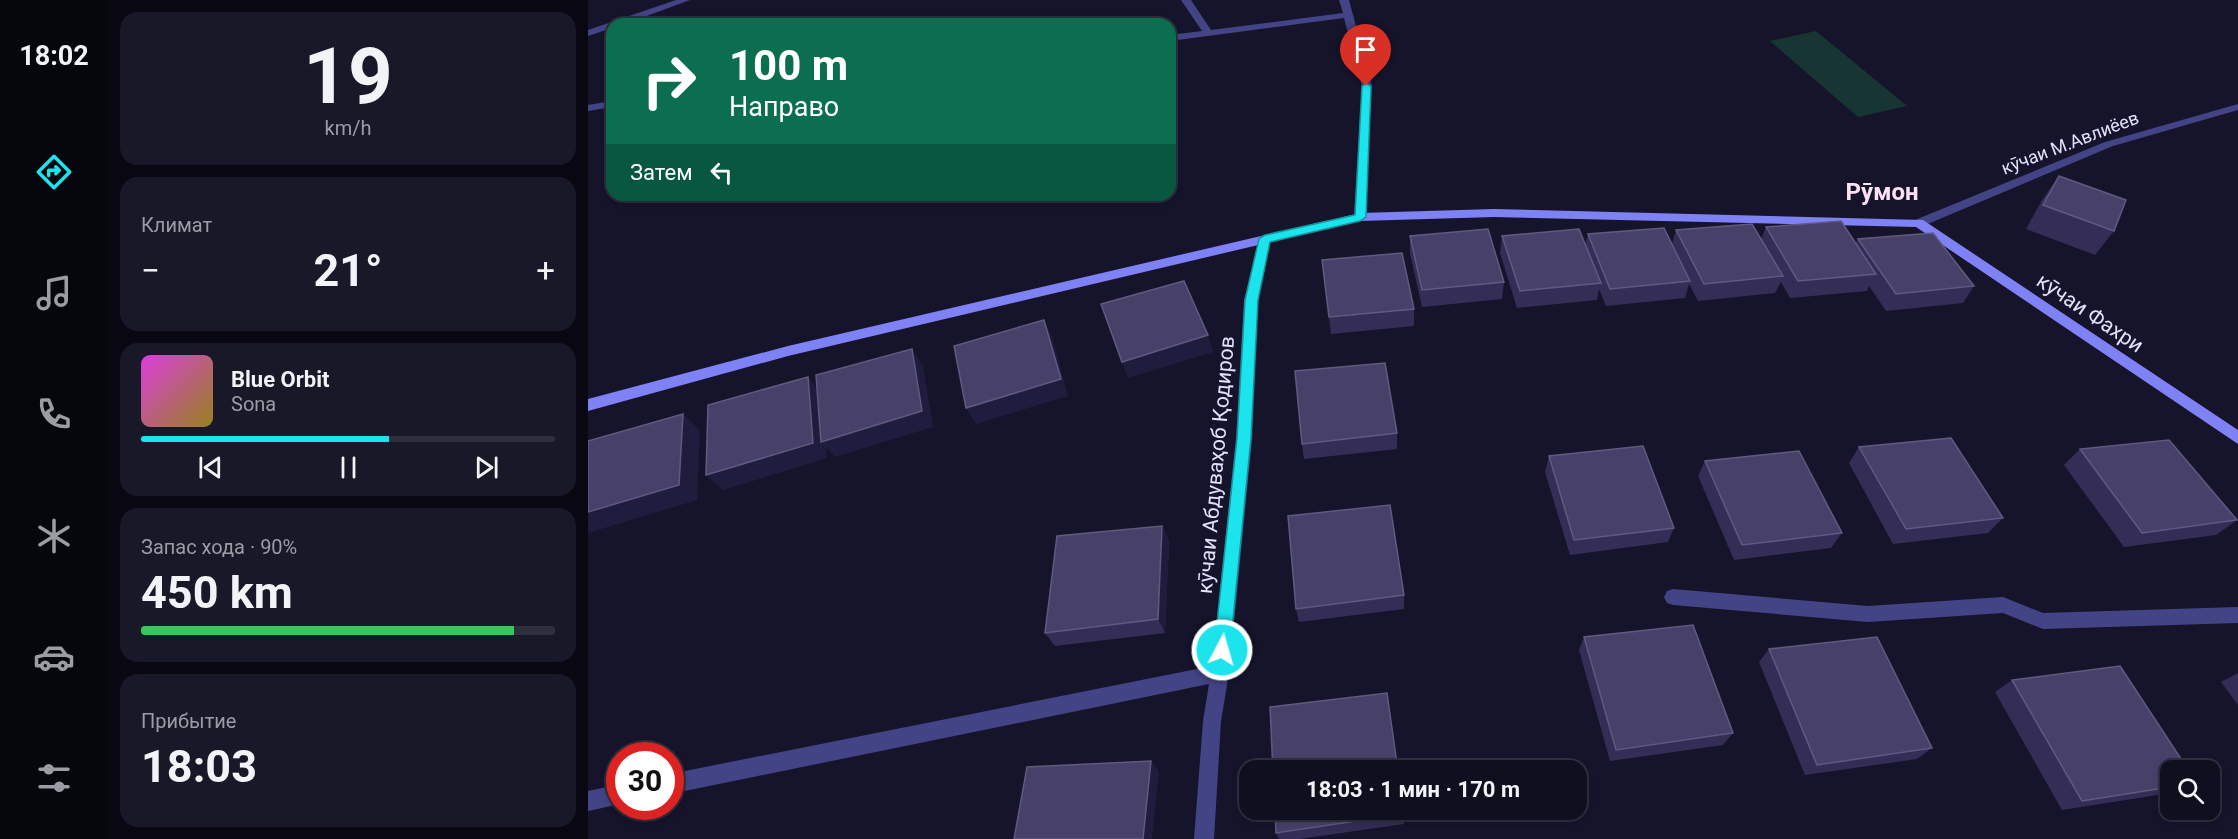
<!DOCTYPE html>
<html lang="ru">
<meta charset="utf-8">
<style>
:root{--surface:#100f20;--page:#191829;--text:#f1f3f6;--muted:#9c9ca5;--line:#302f3e;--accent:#1be4ed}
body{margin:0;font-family:Roboto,sans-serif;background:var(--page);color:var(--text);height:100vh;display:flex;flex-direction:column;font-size:22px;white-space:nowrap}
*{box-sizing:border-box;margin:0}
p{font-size:20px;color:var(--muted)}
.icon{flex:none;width:33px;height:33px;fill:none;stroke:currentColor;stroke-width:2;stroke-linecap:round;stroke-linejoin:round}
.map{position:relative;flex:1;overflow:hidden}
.side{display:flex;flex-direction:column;gap:12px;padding:12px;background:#090812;width:480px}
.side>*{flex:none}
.guide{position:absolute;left:18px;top:18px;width:570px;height:183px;border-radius:18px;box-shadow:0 3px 9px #0003,0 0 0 2px var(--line);background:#0b6e4f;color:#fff;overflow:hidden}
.tools{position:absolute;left:1572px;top:760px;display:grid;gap:12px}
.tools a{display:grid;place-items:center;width:60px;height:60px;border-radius:12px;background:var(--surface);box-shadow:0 3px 9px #0003,0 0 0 2px var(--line);font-size:30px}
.speed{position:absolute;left:18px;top:742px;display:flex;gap:12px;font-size:30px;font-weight:700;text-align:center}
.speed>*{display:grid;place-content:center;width:78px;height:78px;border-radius:50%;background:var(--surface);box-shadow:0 3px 9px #0003,0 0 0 2px var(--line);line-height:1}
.speed .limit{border:9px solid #d22;background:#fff;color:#111}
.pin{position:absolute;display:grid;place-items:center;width:51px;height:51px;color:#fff;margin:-62px -26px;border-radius:50% 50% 50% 0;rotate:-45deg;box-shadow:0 0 6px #0007}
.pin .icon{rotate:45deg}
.me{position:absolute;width:66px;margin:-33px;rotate:6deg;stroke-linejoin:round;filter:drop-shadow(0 0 4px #0008)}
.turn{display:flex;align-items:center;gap:21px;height:126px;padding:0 24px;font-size:27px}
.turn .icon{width:78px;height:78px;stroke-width:2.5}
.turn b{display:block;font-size:42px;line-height:51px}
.then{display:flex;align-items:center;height:57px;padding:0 24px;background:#0003;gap:12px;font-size:22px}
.big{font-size:45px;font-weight:700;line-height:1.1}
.side .widget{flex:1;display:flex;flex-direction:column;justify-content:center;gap:9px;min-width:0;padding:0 21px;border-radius:18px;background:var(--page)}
.side .dial{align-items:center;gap:0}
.dial b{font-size:78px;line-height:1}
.song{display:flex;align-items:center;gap:18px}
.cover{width:72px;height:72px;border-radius:9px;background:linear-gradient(135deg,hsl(300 70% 55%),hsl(50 70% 35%))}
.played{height:6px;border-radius:3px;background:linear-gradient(90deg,var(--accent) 60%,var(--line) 60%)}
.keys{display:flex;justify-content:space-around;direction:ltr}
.heat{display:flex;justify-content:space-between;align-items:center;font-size:33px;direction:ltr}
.charge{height:9px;border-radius:4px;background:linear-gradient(90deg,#34c759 90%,var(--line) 0)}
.trip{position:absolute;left:651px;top:760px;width:348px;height:60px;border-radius:18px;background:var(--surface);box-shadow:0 3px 9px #0003,0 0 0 2px var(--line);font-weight:700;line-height:60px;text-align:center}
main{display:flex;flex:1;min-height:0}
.tabs{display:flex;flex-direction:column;width:108px;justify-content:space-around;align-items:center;background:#06060d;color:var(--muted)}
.tabs .icon{width:42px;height:42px}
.tabs .on{color:var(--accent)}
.tabs b{font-size:27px;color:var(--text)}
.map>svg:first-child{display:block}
.green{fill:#173532}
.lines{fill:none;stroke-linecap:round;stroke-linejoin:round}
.street{fill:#434486;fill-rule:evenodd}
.secondary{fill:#7f82f5;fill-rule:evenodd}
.wall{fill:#342e57}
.shaded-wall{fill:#201c3e}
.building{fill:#474169;stroke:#5f5a80;stroke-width:1.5}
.route{fill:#1be4ed;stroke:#12949a;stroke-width:1.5}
.labels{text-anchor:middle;stroke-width:6;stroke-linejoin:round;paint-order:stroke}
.far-street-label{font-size:18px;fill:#e2e0fd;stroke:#16142b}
.street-label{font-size:21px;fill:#e2e0fd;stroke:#16142b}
.quarter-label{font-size:24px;font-weight:bold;fill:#fde2f4;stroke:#16142b}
</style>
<main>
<nav class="tabs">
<b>18:02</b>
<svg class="icon on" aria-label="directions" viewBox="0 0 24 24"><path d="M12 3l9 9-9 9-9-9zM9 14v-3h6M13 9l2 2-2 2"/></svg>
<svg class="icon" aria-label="music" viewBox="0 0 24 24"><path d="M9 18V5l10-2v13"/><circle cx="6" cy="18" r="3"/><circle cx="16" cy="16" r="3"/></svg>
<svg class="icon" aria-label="phone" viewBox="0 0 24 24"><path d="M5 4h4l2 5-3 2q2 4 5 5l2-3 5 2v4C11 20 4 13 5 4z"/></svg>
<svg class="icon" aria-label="climate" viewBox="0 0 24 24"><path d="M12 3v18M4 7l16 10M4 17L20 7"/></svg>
<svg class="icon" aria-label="car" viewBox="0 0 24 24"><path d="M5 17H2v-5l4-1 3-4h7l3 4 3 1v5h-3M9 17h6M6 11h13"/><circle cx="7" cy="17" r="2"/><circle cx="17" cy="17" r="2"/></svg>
<svg class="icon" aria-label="filters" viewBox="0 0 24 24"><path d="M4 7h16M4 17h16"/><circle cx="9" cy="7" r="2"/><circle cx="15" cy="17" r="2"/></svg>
</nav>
<section class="side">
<div class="widget dial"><b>19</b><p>km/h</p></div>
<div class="widget"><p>Климат</p>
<div class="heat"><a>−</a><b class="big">21°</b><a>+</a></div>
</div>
<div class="widget">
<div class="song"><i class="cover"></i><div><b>Blue Orbit</b><p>Sona</p></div></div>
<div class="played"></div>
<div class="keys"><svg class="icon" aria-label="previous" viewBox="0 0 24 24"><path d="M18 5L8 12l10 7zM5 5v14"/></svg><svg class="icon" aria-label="pause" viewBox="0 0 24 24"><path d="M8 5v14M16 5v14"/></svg><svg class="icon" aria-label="next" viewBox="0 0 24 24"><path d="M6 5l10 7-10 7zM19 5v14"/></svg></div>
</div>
<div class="widget"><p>Запас хода · 90%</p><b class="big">450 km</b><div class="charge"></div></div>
<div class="widget"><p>Прибытие</p><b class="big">18:03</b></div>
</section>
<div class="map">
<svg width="1650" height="839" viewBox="0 0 1650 839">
<rect width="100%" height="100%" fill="#16142b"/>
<path class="green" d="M1228,31L1319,106L1270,117L1182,41Z"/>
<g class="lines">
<g class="street">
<path d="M88,0H102L37,24H24V28L0,36V30Z"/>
<path d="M593,0H603L623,30L755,13L751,0H761L784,86L776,220H768L766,217L774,86L756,18L582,41V35L614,31Z"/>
<path d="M24,101V107L0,111V105Z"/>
<path d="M1650,104V110L1525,146L1335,226H1327L1325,223L1327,220L1517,142Z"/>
<path d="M677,235L683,239L670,300L664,438L641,673L633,721L626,839H606L615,721L621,684L82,794V774L624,666L648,438L656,300L671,239Z"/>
<path d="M1085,589L1280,606L1415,597L1455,613L1650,607V623L1455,629L1415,613L1280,622L1085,605L1079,603L1076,597L1079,591Z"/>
<path d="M32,784V804L0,811V791Z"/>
</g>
<path class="secondary" d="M906,209L1335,220L1650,430V444L1328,227L906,217L772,221L200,356L0,411V399L200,346L772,213Z"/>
</g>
<g class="wall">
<path d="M1471,176L1526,231L1507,255L1438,229L1454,200Z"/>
<path d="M1178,227L1268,243L1270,239L1386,286L1375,303L1298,311L1281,286L1279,291L1202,298L1193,282L1187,293L1110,301L1101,284L1097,298L1018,306L1011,289L1009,300L929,308L912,253L914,236L997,245L1000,234L1084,244L1088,230L1173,239Z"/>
<path d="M822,236L916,282L914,299L834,307L822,253Z"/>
<path d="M734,260L826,309V326L743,334Z"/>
<path d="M809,433V449L716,459L714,444Z"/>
<path d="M1271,447L1415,518L1400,533L1305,544L1261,463Z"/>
<path d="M1492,449L1649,520L1628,535L1536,547L1476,465Z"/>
<path d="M961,456L1086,528L1080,542L982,555L957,472Z"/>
<path d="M1117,461L1254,533L1243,548L1146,560L1110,476Z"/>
<path d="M574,526L581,541L577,633L467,646L457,633Z"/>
<path d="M816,595V609L711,622L708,609Z"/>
<path d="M996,637L1145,733L1135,745L1022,761L991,650Z"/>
<path d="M1181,649L1344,748L1329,759L1217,775L1171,662Z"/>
<path d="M1650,673V705L1633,682Z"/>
<path d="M1424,680L1582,771V793L1474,810L1407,692Z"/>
<path d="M815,814L816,824L711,839H691L688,833Z"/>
</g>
<g class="shaded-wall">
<path d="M456,320L464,337L480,396L388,424L378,408Z"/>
<path d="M620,335L625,352L540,378L534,362Z"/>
<path d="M324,349L335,366L345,427L247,457L238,447L239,458L135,490L118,475L220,377L234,394Z"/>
<path d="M95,414L112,430L109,500L0,533V512Z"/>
<path d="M574,526L581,541L577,633L570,619Z"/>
<path d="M563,761L571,772L564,839H555Z"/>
</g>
<g class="building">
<path d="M1471,176L1538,200L1526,231L1455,205Z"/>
<path d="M1253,221L1288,274L1210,281L1178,227Z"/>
<path d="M1164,224L1195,276L1116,284L1088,230Z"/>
<path d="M1076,228L1102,281L1022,289L1000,234Z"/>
<path d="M900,229L916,282L834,290L822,236Z"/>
<path d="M991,229L1013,283L932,291L914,236Z"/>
<path d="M1345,233L1386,286L1308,294L1270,239Z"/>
<path d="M814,253L826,309L741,317L734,260Z"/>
<path d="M596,281L620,335L534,362L513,304Z"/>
<path d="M456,320L473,379L378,408L366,346Z"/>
<path d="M324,349L334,411L233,442L228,375Z"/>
<path d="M797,363L809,433L714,444L707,371Z"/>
<path d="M220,377L225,443L118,475L120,405Z"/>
<path d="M95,414L91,485L0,512V441Z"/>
<path d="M1363,438L1415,518L1318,529L1271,447Z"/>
<path d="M1581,440L1649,520L1554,533L1492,449Z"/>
<path d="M1055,446L1086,528L986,540L961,456Z"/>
<path d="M1211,451L1254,533L1154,545L1117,461Z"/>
<path d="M802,505L816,595L708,609L700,516Z"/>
<path d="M574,526L570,619L457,633L469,536Z"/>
<path d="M1105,625L1145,733L1028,750L996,637Z"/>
<path d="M1289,637L1344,748L1229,765L1181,649Z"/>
<path d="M1532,666L1601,771H1582V787L1494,801L1424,680Z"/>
<path d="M799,693L810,771H685L682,707Z"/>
<path d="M563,761L555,839H426L439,767Z"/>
<path d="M687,810H815V814L688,833Z"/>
</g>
<path class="route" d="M778,83L783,86L778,217L772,221L682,242L670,300L663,438L642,650L640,655L634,657L628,655L626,650L649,438L657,300L671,239L677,235L767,215L774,86Z"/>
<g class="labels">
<g class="far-street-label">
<text transform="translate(1482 143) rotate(-21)" y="6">кӯчаи М.Авлиёев</text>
</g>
<g class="street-label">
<text transform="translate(1502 313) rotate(34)" y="7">кӯчаи Фахри</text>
<text transform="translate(628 465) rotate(-85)" y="7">кӯчаи Абдуваҳоб Қодиров</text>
</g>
<g class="quarter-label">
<text x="1294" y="200">Рӯмон</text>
</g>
</g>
</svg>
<div class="tools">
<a><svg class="icon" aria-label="search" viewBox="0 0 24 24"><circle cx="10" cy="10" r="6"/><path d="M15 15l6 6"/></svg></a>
</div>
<div class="speed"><div class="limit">30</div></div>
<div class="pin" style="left:778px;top:86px;background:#d93025"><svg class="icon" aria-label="arrive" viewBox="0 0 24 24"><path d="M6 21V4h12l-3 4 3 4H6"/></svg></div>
<svg class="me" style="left:634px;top:650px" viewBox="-20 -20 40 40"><circle r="17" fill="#1be4ed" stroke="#fff" stroke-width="3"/><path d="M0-11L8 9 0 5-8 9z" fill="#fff"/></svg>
<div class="trip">18:03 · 1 мин · 170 m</div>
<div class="guide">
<div class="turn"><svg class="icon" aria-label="right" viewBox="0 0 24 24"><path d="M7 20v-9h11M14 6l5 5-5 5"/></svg><div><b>100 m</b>Направо</div></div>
<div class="then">Затем<svg class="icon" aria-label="left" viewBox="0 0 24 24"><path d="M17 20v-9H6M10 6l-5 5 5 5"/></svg></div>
</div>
</div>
</main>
